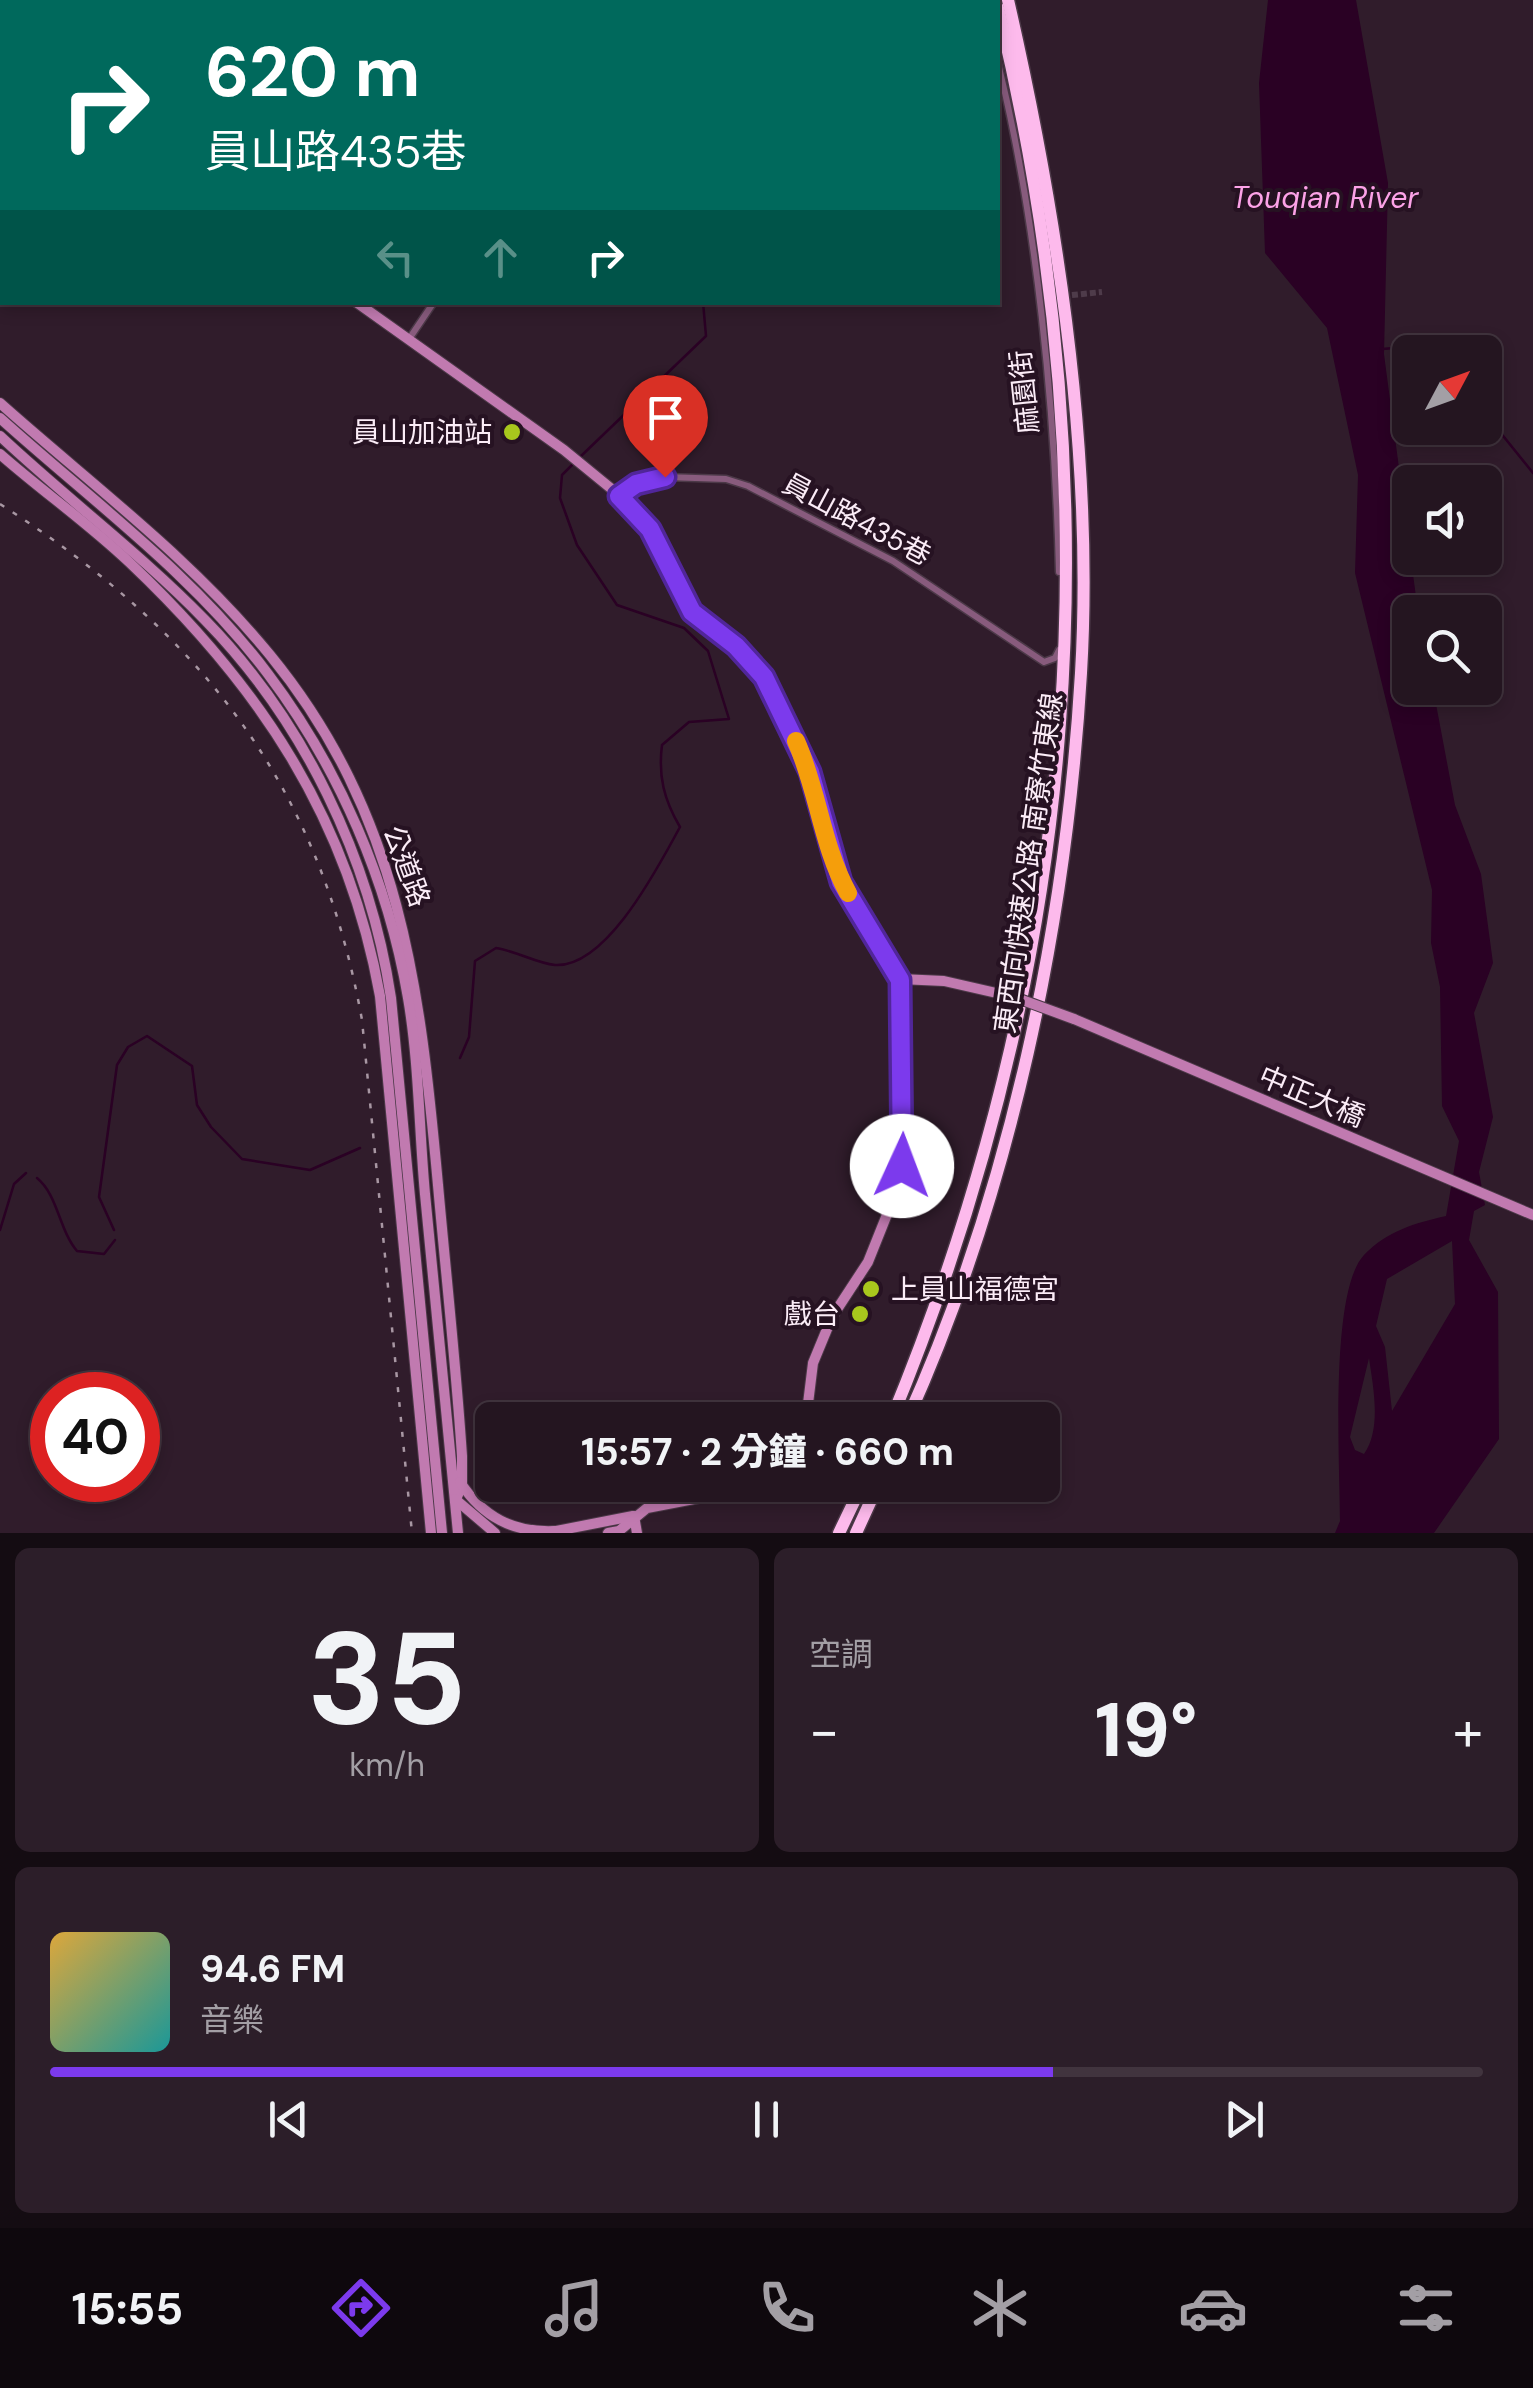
<!DOCTYPE html>
<html lang="zh-TW">
<meta charset="utf-8">
<style>
:root{--surface:#241520;--page:#2c1e29;--text:#f1f3f6;--muted:#a39fa5;--line:#41343e;--accent:#7c3aed}
body{margin:0;font-family:"DM Sans","Noto Sans TC",sans-serif;background:var(--page);color:var(--text);height:100vh;display:flex;flex-direction:column;font-size:38px;white-space:nowrap}
*{box-sizing:border-box;margin:0}
p{font-size:32px;color:var(--muted)}
.icon{flex:none;width:55px;height:55px;fill:none;stroke:currentColor;stroke-width:2;stroke-linecap:round;stroke-linejoin:round}
.map{position:relative;height:1533px;overflow:hidden}
.sheet{display:flex;flex-direction:column;gap:15px;padding:15px;background:#140c12;flex:1}
.sheet>*{flex:none}
.top-card{position:absolute;left:0px;top:0px;width:1000px;height:305px;box-shadow:0 5px 15px #0003,0 0 0 2px var(--line);background:#00695c;color:#fff;overflow:hidden}
.needle{width:65px;rotate:49deg}
.controls{position:absolute;left:1392px;top:335px;display:grid;gap:20px}
.controls a{display:grid;place-items:center;width:110px;height:110px;border-radius:15px;background:var(--surface);box-shadow:0 5px 15px #0003,0 0 0 2px var(--line);font-size:50px}
.speed{position:absolute;left:30px;top:1372px;display:flex;gap:20px;font-size:50px;font-weight:700;text-align:center}
.speed>*{display:grid;place-content:center;width:130px;height:130px;border-radius:50%;background:var(--surface);box-shadow:0 5px 15px #0003,0 0 0 2px var(--line);line-height:1}
.speed .limit{border:15px solid #d22;background:#fff;color:#111}
.pin{position:absolute;display:grid;place-items:center;width:85px;height:85px;color:#fff;margin:-102px -42px;border-radius:50% 50% 50% 0;rotate:-45deg;box-shadow:0 0 10px #0007}
.pin .icon{rotate:45deg}
.me{position:absolute;width:110px;margin:-55px;rotate:2deg;stroke-linejoin:round;filter:drop-shadow(0 0 8px #0008)}
.turn{display:flex;align-items:center;gap:35px;height:210px;padding:0 40px;font-size:45px}
.turn .icon{width:130px;height:130px;stroke-width:2.5}
.turn b{display:block;font-size:70px;line-height:85px}
.lanes{display:flex;align-items:center;height:95px;padding:0 40px;background:#0003;justify-content:center;gap:50px;direction:ltr}
.lanes .off{opacity:.35}
.big{font-size:75px;font-weight:800;line-height:1.1}
.sheet .card{flex:1;display:flex;flex-direction:column;justify-content:center;gap:15px;min-width:0;padding:0 35px;border-radius:15px;background:var(--page)}
.sheet .dial{align-items:center;gap:0}
.dial b{font-size:130px;line-height:1}
.song{display:flex;align-items:center;gap:30px}
.cover{width:120px;height:120px;border-radius:15px;background:linear-gradient(135deg,hsl(40 70% 55%),hsl(180 70% 35%))}
.played{height:10px;border-radius:5px;background:linear-gradient(90deg,var(--accent) 70%,var(--line) 70%)}
.keys{display:flex;justify-content:space-around;direction:ltr}
.heat{display:flex;justify-content:space-between;align-items:center;font-size:55px;direction:ltr}
.sheet .tiles{flex:1;display:grid;gap:15px;grid-template-columns:1fr 1fr}
.card:last-child{grid-column:span 2}
.trip{position:absolute;left:475px;top:1402px;width:585px;height:100px;border-radius:15px;background:var(--surface);box-shadow:0 5px 15px #0003,0 0 0 2px var(--line);font-weight:800;line-height:100px;text-align:center}
.tab-bar{display:flex;height:160px;justify-content:space-around;align-items:center;background:#0e080d;color:var(--muted)}
.tab-bar .icon{width:70px;height:70px}
.tab-bar .current{color:var(--accent)}
.tab-bar b{font-size:45px;color:var(--text)}
.map>svg:first-child{display:block}
.water{fill:#2a0124;fill-rule:evenodd}
.lines{fill:none;stroke-linecap:round;stroke-linejoin:round}
.stream{stroke:#2a0124;stroke-width:2.5}
.street-tunnel{stroke:#4e3b4a;stroke-width:6;stroke-dasharray:6 3;stroke-linecap:butt}
.street-casing{stroke:#4c3948;stroke-width:9}
.secondary-casing{stroke:#4c3948;stroke-width:12}
.highway-casing{stroke:#4c3948;stroke-width:15}
.street{stroke:#885b7d;stroke-width:6}
.secondary{stroke:#c17ab0;stroke-width:10}
.highway{stroke:#fdbaec;stroke-width:12}
.rail{stroke:#a897a3;stroke-width:2.5;stroke-dasharray:5 10;stroke-linecap:butt}
.secondary-bridge-casing{stroke:#4c3948;stroke-width:12;stroke-linecap:butt}
.secondary-bridge{stroke:#c17ab0;stroke-width:10}
.route-casing{stroke:#51269a;stroke-width:25}
.route{stroke:#7c3aed;stroke-width:18}
.slow{stroke:#f59e0b;stroke-width:18}
.poi-dot{fill:#a8c71d;stroke:#261222;stroke-width:4}
.labels{text-anchor:middle;stroke-width:8;stroke-linejoin:round;paint-order:stroke}
.street-label{font-size:28px;fill:#fbecf7;stroke:#261222}
.poi-label{font-size:28px;fill:#fbecf7;stroke:#261222;text-anchor:end}
.water-label{font-size:30px;font-style:italic;fill:#fca2e7;stroke:#261222}
</style>
<div class="map">
<svg width="1533" height="1533" viewBox="0 0 1533 1533">
<rect width="100%" height="100%" fill="#301c2b"/>
<path class="water" d="M1268,0H1356L1388,183L1384,354L1418,612H1410V688H1433L1455,805L1481,874L1493,963L1474,1013L1493,1117L1479,1172L1485,1205L1474,1211L1469,1240L1498,1292L1499,1439L1434,1533H1335L1340,1521C1340,1466 1329,1292 1364,1255C1387,1231 1415,1223 1446,1216L1459,1141L1442,1106L1440,987L1431,943L1432,890L1355,573L1358,475L1327,328L1265,253L1259,83ZM1452,1241L1455,1304L1392,1411L1385,1347L1376,1326L1387,1279ZM1369,1358C1373,1386 1382,1429 1364,1454L1355,1450L1350,1437Z"/>
<g class="lines">
<g class="stream">
<path d="M492,0L493,2"/>
<path d="M1382,349L1483,341V352"/>
<path d="M1485,399L1487,416L1533,473"/>
<path d="M580,457L706,336L703,302"/>
<path d="M460,1058L469,1037L475,961L496,948C516,951 536,963 555,965C607,968 659,865 680,827C664,800 658,776 662,745L689,722L729,719L708,651L684,628L617,605L577,545L560,498L562,475L574,463"/>
<path d="M37,1178C58,1195 59,1230 77,1251L104,1254L115,1240"/>
<path d="M0,1230L14,1184L26,1173"/>
<path d="M114,1230L99,1197L117,1065L128,1047L147,1036L192,1066L197,1105L211,1127L242,1159L310,1170L360,1148"/>
</g>
<path class="street-tunnel" d="M1063,296L1102,292"/>
<g class="street-casing">
<g id="street">
<path d="M982,0V2"/>
<path d="M998,63C1037,221 1055,409 1059,572"/>
<path d="M409,339L434,302"/>
<path d="M619,495L636,484L665,477L726,479L748,486L893,561L1044,662L1055,658L1059,650"/>
</g>
</g>
<g class="secondary-casing">
<g id="secondary">
<path d="M23,0L26,2"/>
<path d="M356,302L564,450L619,495L650,529L692,612L755,664L772,690L809,773L841,882L900,979L904,1122L900,1182L868,1262L832,1317L813,1363L806,1420"/>
<path d="M0,403C92,485 192,559 270,655C401,815 420,987 438,1185C446,1275 456,1365 462,1456V1486L456,1499"/>
<path d="M0,418C92,501 193,574 268,674C339,768 388,881 408,998C419,1062 419,1129 425,1194C437,1307 448,1420 458,1533"/>
<path d="M0,436C67,499 141,554 205,620C304,721 370,858 391,998L442,1533"/>
<path d="M0,454C42,491 88,523 129,562C259,685 348,817 380,996L431,1533"/>
<path d="M900,979L944,981L1014,997"/>
<path d="M1074,1019L1533,1215"/>
<path d="M460,1482C483,1517 513,1533 555,1531"/>
<path d="M455,1499L495,1533"/>
<path d="M634,1516L637,1533"/>
<path d="M551,1532L633,1516"/>
<path d="M608,1533L619,1531L647,1508L767,1485"/>
</g>
</g>
<g class="highway-casing">
<g id="highway">
<path d="M891,1420C1082,958 1115,493 998,8"/>
<path d="M907,1420C1011,1189 1066,925 1081,673C1094,453 1057,214 1008,0"/>
<path d="M839,1533L862,1485"/>
<path d="M856,1533L878,1485"/>
</g>
</g>
<use href="#street" class="street"/>
<use href="#secondary" class="secondary"/>
<use href="#highway" class="highway"/>
<path class="rail" d="M0,504C200,632 319,782 362,1020L412,1533"/>
<g class="secondary-bridge-casing">
<path id="secondary-bridge" d="M1014,997L1074,1019"/>
</g>
<use href="#secondary-bridge" class="secondary-bridge"/>
</g>
<g class="lines">
<g class="route-casing">
<path id="route" d="M665,477L636,484L619,496L650,529L692,612L736,646L764,677L810,772L841,882L900,980L902,1166"/>
</g>
<use href="#route" class="route"/>
<path class="slow" d="M796,741C818,790 822,846 848,893"/>
</g>
<g class="poi-dot">
<circle cx="512" cy="432" r="10"/>
<circle cx="871" cy="1289" r="10"/>
<circle cx="860" cy="1314" r="10"/>
</g>
<g class="labels">
<g class="street-label">
<text transform="translate(1024 392) rotate(-96)" y="10">麻園街</text>
<text transform="translate(857 519) rotate(28)" y="10">員山路435巷</text>
<text transform="translate(1028 863) rotate(-82)" y="10">東西向快速公路 南寮竹東線</text>
<text transform="translate(407 866) rotate(70)" y="10">公道路</text>
<text transform="translate(1312 1096) rotate(23)" y="10">中正大橋</text>
</g>
<g class="poi-label">
<text x="492" y="442">員山加油站</text>
<text x="891" y="1299" text-anchor="start">上員山福德宮</text>
<text x="840" y="1324">戲台</text>
</g>
<g class="water-label">
<text x="1325" y="208">Touqian River</text>
</g>
</g>
</svg>
<div class="controls">
<a><svg class="needle" viewBox="-14 -14 28 28"><path d="M0-13l5 13h-10z" fill="#e53935"/><path d="M0 13l5-13h-10z" fill="#a39fa5"/></svg></a>
<a><svg class="icon" aria-label="sound" viewBox="0 0 24 24"><path d="M4 9h4l5-4v14l-5-4H4zM17 9q2 3 0 6"/></svg></a>
<a><svg class="icon" aria-label="search" viewBox="0 0 24 24"><circle cx="10" cy="10" r="6"/><path d="M15 15l6 6"/></svg></a>
</div>
<div class="speed"><div class="limit">40</div></div>
<div class="pin" style="left:665px;top:477px;background:#d93025"><svg class="icon" aria-label="arrive" viewBox="0 0 24 24"><path d="M6 21V4h12l-3 4 3 4H6"/></svg></div>
<svg class="me" style="left:902px;top:1166px" viewBox="-20 -20 40 40"><circle r="19" fill="#fff"/><path d="M0-13L10 11 0 6-10 11z" fill="#7c3aed"/></svg>
<div class="trip">15:57 · 2 分鐘 · 660 m</div>
<div class="top-card">
<div class="turn"><svg class="icon" aria-label="right" viewBox="0 0 24 24"><path d="M7 20v-9h11M14 6l5 5-5 5"/></svg><div><b>620 m</b>員山路435巷</div></div>
<div class="lanes"><svg class="icon off" aria-label="left" viewBox="0 0 24 24"><path d="M17 20v-9H6M10 6l-5 5 5 5"/></svg><svg class="icon off" aria-label="ahead" viewBox="0 0 24 24"><path d="M12 20V5M6 11l6-6 6 6"/></svg><svg class="icon" aria-label="right" viewBox="0 0 24 24"><path d="M7 20v-9h11M14 6l5 5-5 5"/></svg></div>
</div>
</div>
<section class="sheet">
<div class="tiles">
<div class="card dial"><b>35</b><p>km/h</p></div>
<div class="card"><p>空調</p>
<div class="heat"><a>−</a><b class="big">19°</b><a>+</a></div>
</div>
<div class="card">
<div class="song"><i class="cover"></i><div><b>94.6 FM</b><p>音樂</p></div></div>
<div class="played"></div>
<div class="keys"><svg class="icon" aria-label="previous" viewBox="0 0 24 24"><path d="M18 5L8 12l10 7zM5 5v14"/></svg><svg class="icon" aria-label="pause" viewBox="0 0 24 24"><path d="M8 5v14M16 5v14"/></svg><svg class="icon" aria-label="next" viewBox="0 0 24 24"><path d="M6 5l10 7-10 7zM19 5v14"/></svg></div>
</div>
</div>
</section>
<nav class="tab-bar">
<b>15:55</b>
<svg class="icon current" aria-label="directions" viewBox="0 0 24 24"><path d="M12 3l9 9-9 9-9-9zM9 14v-3h6M13 9l2 2-2 2"/></svg>
<svg class="icon" aria-label="music" viewBox="0 0 24 24"><path d="M9 18V5l10-2v13"/><circle cx="6" cy="18" r="3"/><circle cx="16" cy="16" r="3"/></svg>
<svg class="icon" aria-label="phone" viewBox="0 0 24 24"><path d="M5 4h4l2 5-3 2q2 4 5 5l2-3 5 2v4C11 20 4 13 5 4z"/></svg>
<svg class="icon" aria-label="climate" viewBox="0 0 24 24"><path d="M12 3v18M4 7l16 10M4 17L20 7"/></svg>
<svg class="icon" aria-label="car" viewBox="0 0 24 24"><path d="M5 17H2v-5l4-1 3-4h7l3 4 3 1v5h-3M9 17h6M6 11h13"/><circle cx="7" cy="17" r="2"/><circle cx="17" cy="17" r="2"/></svg>
<svg class="icon" aria-label="filters" viewBox="0 0 24 24"><path d="M4 7h16M4 17h16"/><circle cx="9" cy="7" r="2"/><circle cx="15" cy="17" r="2"/></svg>
</nav>
